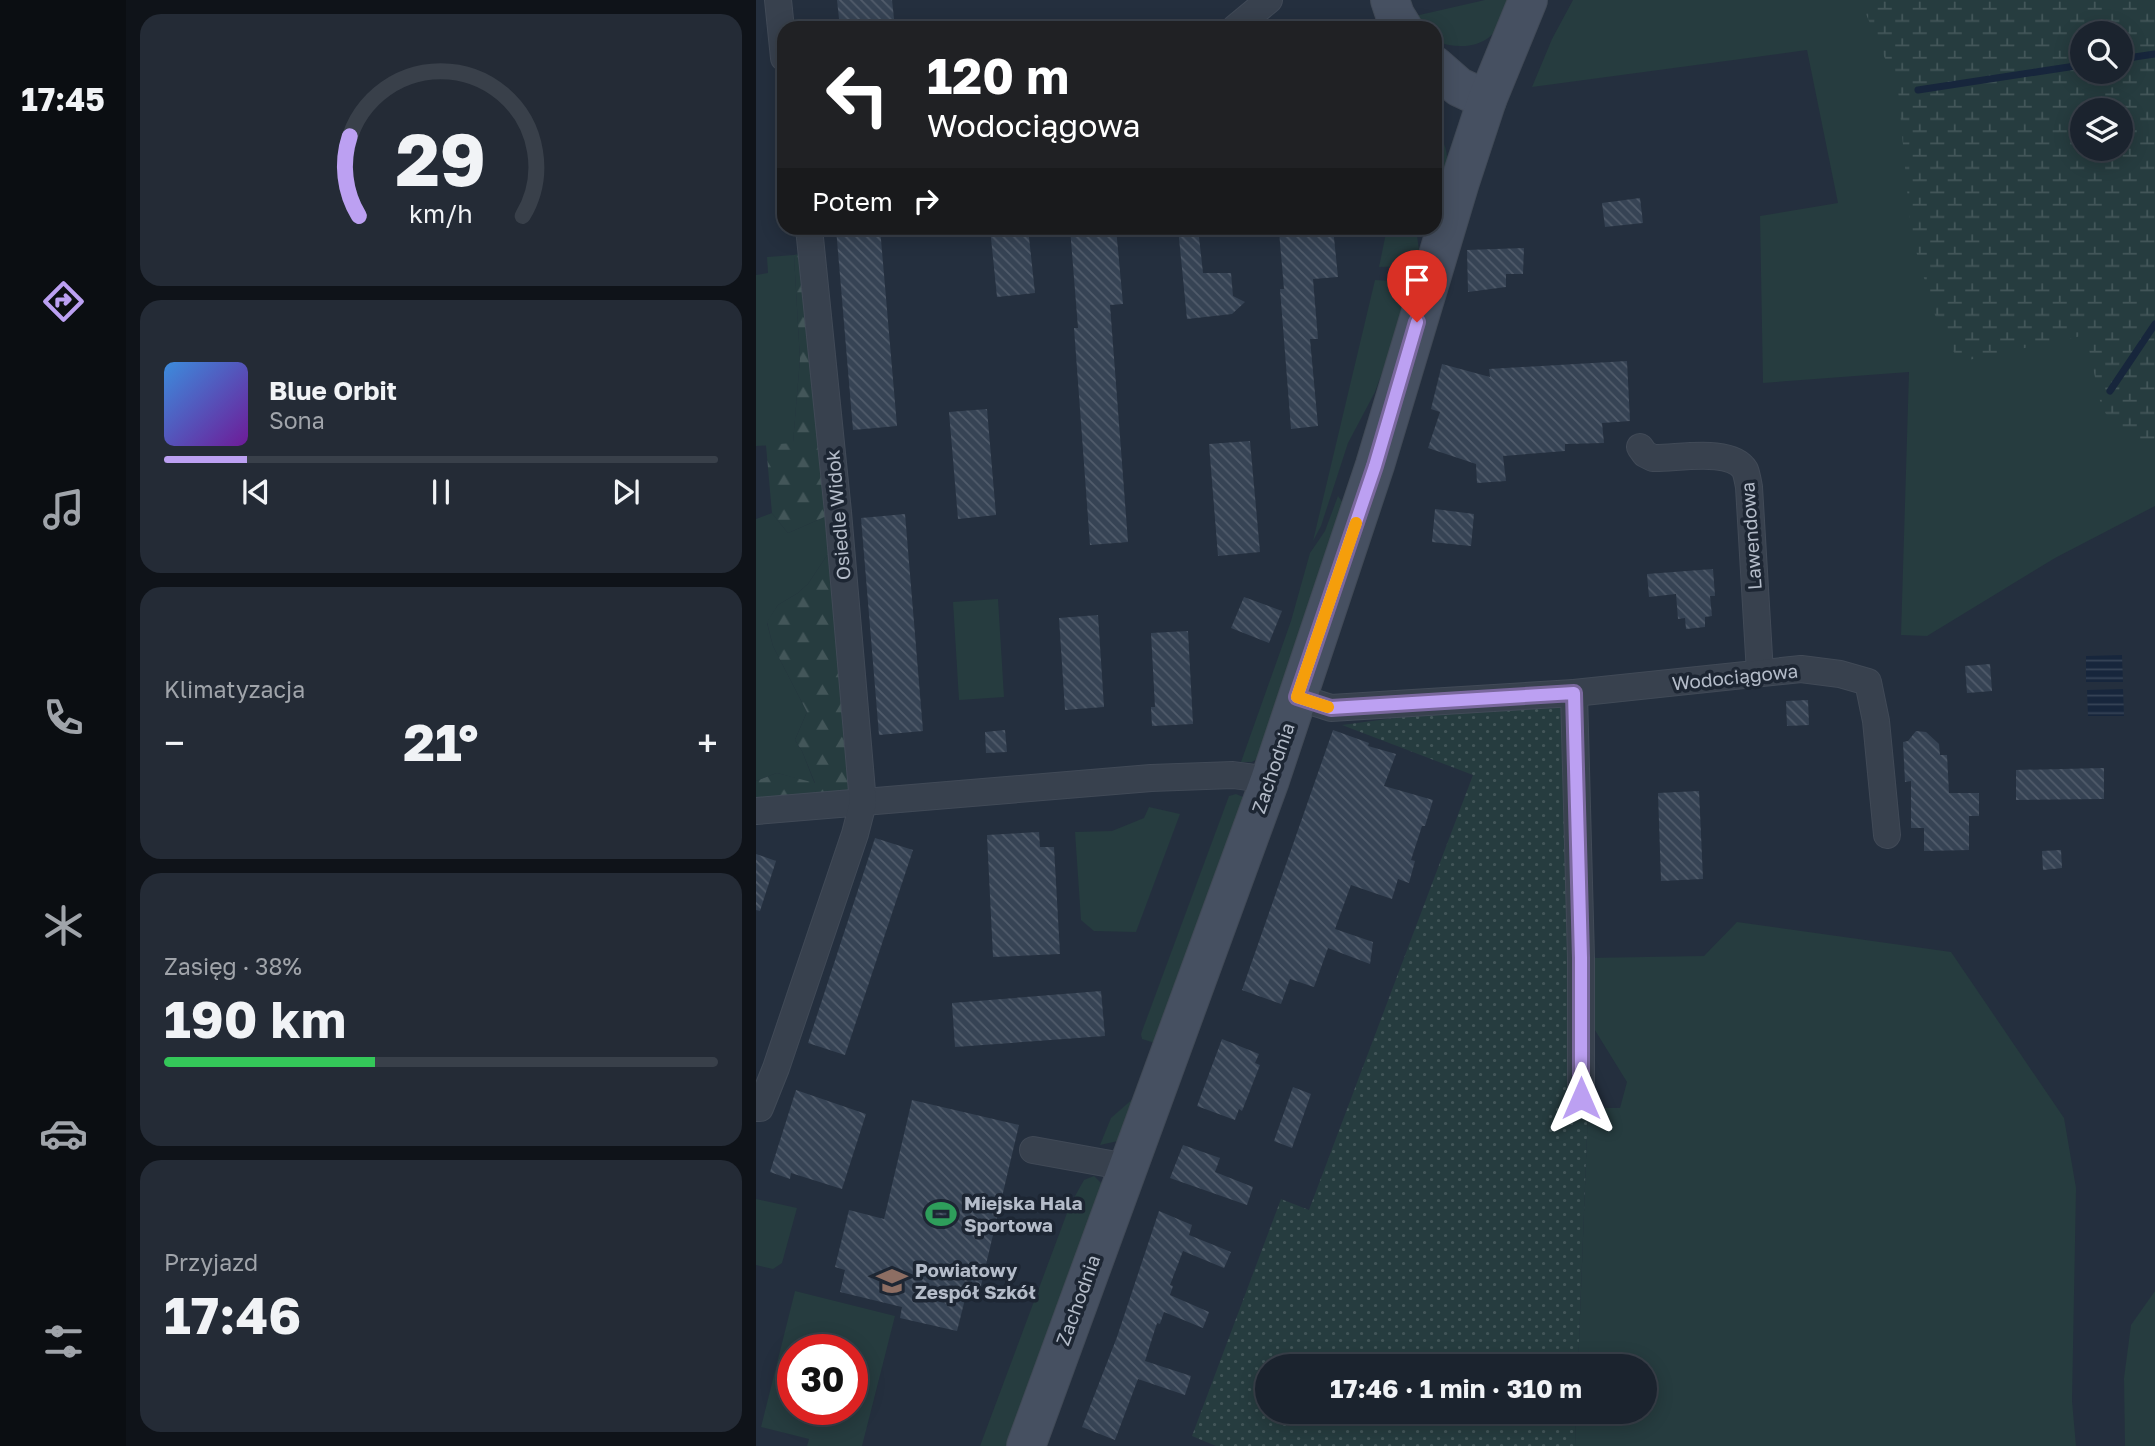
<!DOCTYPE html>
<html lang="pl">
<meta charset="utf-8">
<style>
:root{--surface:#1b232e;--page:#242b36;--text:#f1f3f6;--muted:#a0a4aa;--line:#39404a;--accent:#bca0f2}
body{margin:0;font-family:"Golos Text",sans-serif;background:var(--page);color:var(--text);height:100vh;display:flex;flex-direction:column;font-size:26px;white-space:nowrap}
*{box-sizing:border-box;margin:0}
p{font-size:23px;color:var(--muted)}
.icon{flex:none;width:38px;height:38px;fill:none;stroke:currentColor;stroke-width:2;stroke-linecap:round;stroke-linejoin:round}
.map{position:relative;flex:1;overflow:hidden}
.side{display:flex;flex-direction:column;gap:14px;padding:14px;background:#0f1319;width:630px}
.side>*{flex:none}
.top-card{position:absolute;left:21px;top:21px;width:665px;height:214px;border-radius:21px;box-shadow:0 4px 18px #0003,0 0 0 2px var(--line);background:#202124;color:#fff;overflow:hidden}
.buttons{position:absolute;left:1314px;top:21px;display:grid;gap:14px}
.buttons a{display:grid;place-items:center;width:63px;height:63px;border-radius:50%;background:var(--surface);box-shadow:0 4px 18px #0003,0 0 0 2px var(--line);font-size:35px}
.speed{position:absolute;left:21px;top:1334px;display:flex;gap:14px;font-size:35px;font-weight:700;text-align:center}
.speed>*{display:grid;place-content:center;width:91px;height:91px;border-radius:50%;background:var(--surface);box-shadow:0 4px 18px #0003,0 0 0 2px var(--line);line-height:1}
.speed .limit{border:10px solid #d22;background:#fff;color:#111}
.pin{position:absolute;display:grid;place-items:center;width:60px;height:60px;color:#fff;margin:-72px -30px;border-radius:50% 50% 50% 0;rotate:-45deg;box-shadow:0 0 7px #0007}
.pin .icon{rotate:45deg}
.me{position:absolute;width:77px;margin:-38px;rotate:0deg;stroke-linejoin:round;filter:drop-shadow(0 0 5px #0008)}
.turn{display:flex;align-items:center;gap:24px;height:147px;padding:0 35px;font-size:32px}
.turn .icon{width:91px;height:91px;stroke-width:2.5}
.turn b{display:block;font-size:49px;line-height:60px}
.then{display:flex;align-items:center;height:66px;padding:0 35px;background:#0003;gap:14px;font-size:26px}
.big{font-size:52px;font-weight:700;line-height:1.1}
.side .tile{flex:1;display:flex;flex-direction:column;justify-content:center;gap:10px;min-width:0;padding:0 24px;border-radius:21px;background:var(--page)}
.side .dial{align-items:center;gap:0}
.dial svg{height:182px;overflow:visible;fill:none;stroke:var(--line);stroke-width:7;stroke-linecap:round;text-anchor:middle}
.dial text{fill:var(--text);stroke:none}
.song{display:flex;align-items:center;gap:21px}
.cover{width:84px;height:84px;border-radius:10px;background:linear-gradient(135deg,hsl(210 70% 55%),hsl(280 70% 35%))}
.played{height:7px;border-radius:4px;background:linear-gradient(90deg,var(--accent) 15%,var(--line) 15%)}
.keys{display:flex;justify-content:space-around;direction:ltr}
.heat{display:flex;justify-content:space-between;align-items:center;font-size:38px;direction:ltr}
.charge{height:10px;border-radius:5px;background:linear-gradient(90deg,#34c759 38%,var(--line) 0)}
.trip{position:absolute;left:499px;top:1354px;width:402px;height:70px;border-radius:35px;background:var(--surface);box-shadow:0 4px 18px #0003,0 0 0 2px var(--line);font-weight:700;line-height:70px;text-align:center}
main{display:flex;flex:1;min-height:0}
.dock{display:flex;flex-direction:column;width:126px;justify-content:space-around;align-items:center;background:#0b0e12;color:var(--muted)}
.dock .icon{width:49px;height:49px}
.dock .current{color:var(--accent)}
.dock b{font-size:32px;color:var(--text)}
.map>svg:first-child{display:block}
.green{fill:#263c3f;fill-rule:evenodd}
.forest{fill:url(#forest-firs)}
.wetland{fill:url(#wetland-marsh);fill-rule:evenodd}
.garden{fill:url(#garden-dots)}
.water{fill:url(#water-rules)}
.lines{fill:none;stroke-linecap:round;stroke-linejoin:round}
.stream{stroke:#17263c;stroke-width:7}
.building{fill:url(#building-back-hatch)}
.street-casing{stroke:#414a57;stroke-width:28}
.secondary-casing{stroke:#414a57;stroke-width:40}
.street{stroke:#38414e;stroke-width:26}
.secondary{stroke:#465061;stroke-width:38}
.route-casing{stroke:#7a689d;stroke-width:18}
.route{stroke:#bca0f2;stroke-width:12}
.slow{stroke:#f59e0b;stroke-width:12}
.labels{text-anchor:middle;stroke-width:7;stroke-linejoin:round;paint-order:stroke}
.street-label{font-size:19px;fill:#b4bcc9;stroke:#1d2633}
.poi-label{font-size:19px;font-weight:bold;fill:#b4bcc9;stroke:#1d2633;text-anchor:start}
</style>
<main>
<nav class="dock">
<b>17:45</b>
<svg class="icon current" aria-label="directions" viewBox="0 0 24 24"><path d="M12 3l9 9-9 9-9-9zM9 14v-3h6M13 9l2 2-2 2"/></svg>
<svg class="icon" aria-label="music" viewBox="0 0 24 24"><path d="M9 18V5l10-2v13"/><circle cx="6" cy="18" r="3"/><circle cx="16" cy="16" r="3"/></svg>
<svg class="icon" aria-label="phone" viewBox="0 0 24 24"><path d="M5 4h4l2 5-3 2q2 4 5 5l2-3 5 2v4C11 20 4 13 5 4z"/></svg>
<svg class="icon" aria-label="climate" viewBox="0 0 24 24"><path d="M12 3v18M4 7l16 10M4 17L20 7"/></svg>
<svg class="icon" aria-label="car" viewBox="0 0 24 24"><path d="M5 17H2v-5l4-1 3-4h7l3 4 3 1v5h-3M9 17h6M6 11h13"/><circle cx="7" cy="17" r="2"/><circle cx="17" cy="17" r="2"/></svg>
<svg class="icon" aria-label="filters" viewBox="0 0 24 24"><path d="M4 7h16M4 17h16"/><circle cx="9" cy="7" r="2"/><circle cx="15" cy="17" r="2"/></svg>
</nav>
<section class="side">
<div class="tile dial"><svg viewBox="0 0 100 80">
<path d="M14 69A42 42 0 1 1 86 69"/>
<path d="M14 69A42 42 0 0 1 10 34" stroke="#bca0f2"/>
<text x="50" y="56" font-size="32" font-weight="700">29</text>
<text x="50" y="72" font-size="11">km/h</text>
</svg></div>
<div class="tile">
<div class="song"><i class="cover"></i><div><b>Blue Orbit</b><p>Sona</p></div></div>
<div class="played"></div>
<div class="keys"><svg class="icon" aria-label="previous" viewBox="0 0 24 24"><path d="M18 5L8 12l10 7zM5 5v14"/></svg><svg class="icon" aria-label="pause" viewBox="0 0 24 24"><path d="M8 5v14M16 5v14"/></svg><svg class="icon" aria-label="next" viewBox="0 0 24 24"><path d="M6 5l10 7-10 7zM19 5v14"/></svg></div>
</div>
<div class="tile"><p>Klimatyzacja</p>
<div class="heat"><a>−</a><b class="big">21°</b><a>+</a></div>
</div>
<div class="tile"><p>Zasięg · 38%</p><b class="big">190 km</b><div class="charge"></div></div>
<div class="tile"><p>Przyjazd</p><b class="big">17:46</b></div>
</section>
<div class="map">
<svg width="1399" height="1446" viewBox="0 0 1399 1446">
<defs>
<pattern id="forest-firs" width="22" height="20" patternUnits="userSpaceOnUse" patternTransform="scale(1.75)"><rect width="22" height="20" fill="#263c3f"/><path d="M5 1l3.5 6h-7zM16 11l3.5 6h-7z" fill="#435659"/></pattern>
<pattern id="wetland-marsh" width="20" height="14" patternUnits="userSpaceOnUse" patternTransform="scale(1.75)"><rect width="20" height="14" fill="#263c3f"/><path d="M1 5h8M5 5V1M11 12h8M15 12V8" fill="none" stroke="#435659"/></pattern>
<pattern id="garden-dots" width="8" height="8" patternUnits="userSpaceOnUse" patternTransform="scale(1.75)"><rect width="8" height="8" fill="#263c3f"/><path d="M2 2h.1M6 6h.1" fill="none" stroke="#435659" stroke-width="1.8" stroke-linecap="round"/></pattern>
<pattern id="water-rules" width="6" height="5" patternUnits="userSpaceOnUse" patternTransform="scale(1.75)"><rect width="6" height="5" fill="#17263c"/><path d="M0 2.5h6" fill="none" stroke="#364457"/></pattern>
<pattern id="building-back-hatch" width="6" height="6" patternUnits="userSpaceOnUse" patternTransform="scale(1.75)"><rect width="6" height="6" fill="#364354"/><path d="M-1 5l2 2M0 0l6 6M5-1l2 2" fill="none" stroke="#515c6b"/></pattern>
</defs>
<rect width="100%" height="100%" fill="#242f3e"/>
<g class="green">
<path d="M729,0H754C749,10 745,22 739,31C726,49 698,49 680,41L679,28H666L659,16Z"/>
<path d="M817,0H1399V506L1299,558L1171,636L1145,635L1153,372L1007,383L1004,216L1082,203L1051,50L776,87L796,39ZM1326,33H1365V72H1326ZM1326,110H1365V149H1326Z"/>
<path d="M679,134H682C700,157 687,179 679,205Z"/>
<path d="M631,228H660L663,250L658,266L623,267Z"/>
<path d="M38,255L44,359L37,444L0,446V275L12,273L11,257Z"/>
<path d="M619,280L653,282L639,336L619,392L592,443L565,526L557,541Z"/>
<path d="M582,496L587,503L504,757L496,762H485L535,621L554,553L569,531Z"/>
<path d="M16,513L32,533L73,515L76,548L52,584L42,593L22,605L11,623L17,646L51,712L39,740L46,751L59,784L21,773L0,781V519Z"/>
<path d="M242,599L248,697L203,700L197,602Z"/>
<path d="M480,794L487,797L491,804L402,1044L386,1039L385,1034L473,796Z"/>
<path d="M393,807L424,814L380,932L338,931L325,920L319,832L356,831L388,818Z"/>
<path d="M981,922L1195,952L1308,1118L1320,1188L1316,1401L1320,1446H819L820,1412H889V1367H822L832,1108H864L871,1082L837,1027L831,958L948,956Z"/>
<path d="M379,1097L362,1141L344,1145L355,1118Z"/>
<path d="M338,1176L345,1183L348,1194L257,1446H224L314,1205L328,1180Z"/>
<path d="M0,1199L41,1208L26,1263L17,1269L0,1265Z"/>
<path d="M39,1291L139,1316L106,1446H51L53,1439L5,1427ZM37,1349H96V1409H37Z"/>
<path d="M1399,1291V1446H1369L1368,1378L1375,1325Z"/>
</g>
<g class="forest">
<path d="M48,253L73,515L32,533L16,513L10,445L37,443L44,359L38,255Z"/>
<path d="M76,548L97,791L0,799V781L21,773L59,783L46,751L39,740L51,712L17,646L11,622L22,605L42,593L52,584Z"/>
</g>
<path class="wetland" d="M1104,0H1399V451L1383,446L1346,410L1330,335L1203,362L1179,315L1155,234L1142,89ZM1326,33H1365V72H1326ZM1326,110H1365V149H1326Z"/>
<path class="garden" d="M788,698L808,708L832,1108L822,1367H511V1412H820L819,1446H460L436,1436L525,1199L553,1210L717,775L586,725Z"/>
<g class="water">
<path d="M1366,655L1367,682H1330V656Z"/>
<path d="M1367,689L1368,716H1332L1331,690Z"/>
</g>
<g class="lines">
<g class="stream">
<path d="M1365,59L1399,54"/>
<path d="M1162,90L1326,65"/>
<path d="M1354,391L1399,324"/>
</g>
</g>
<g class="building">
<path d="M81,0H136L139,28H84Z"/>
<path d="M884,198L887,223L849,227L846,203Z"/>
<path d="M80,228H124L141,426L97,430Z"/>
<path d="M234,228H272L279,293L241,297Z"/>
<path d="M314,228H360L367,304L354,305L372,542L334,545L318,328H322Z"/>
<path d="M422,228H442L447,273H475L477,296L489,302L476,314L431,319Z"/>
<path d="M555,228H577L582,277L557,279L562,339H554L562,426L535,429L524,289H528L523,231Z"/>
<path d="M768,248L767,274H750V287L712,292L711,250Z"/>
<path d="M871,361L874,421L846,423L848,443L809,444V451L747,456L750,481L721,483L720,464L672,448L684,412L675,409L686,364L734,377L733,369Z"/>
<path d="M231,409L240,515L202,519L193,412Z"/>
<path d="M494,441L504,552L462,556L453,444Z"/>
<path d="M679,509L718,514L715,546L676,542Z"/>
<path d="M149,514L167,731L123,735L105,518Z"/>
<path d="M957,569L959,596H954L956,616L949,617V627L930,629L929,618L922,619L920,594L893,597L891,574Z"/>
<path d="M488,597L526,611L513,643L475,628Z"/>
<path d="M342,615L348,707L309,710L303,618Z"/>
<path d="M432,631L437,724L396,726L395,707H399L395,633Z"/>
<path d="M1234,664L1236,691L1211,693L1209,666Z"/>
<path d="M1052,700L1053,725L1031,726L1030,701Z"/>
<path d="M249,730L251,752L230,753L229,732Z"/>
<path d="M577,730L613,743L612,746L640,754L628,786L677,800L669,826H666L655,860L659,861L653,883L642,879L636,899L595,885L579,929L617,942L614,964L572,948L558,987L534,979L525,1004L486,990Z"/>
<path d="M1160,731L1170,732L1183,744L1184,755H1191L1193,793H1223V816H1213V850L1168,851V828H1155V781L1149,782L1147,742L1152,741Z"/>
<path d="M1348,768V799L1260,800V770Z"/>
<path d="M943,791L947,879L905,881L902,793Z"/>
<path d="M283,832L284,847H298L304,954L237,957L231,835Z"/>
<path d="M119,838L157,850L89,1055L52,1043Z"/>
<path d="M1305,850L1306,868L1287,870L1286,851Z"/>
<path d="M0,854L20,861L4,911L0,910Z"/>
<path d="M345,991L349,1036L199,1047L196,1003Z"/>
<path d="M466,1039L503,1054L499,1063L504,1065L486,1111L483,1109L479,1120L441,1106Z"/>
<path d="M537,1087L555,1094L536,1148L518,1141Z"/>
<path d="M40,1090L110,1114L86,1189L35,1173L34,1179L14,1172Z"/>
<path d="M156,1100L263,1125L224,1290L212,1287L201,1331L144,1318L146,1307L84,1292L89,1270L79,1267L93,1210L128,1219Z"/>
<path d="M427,1145L464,1158L459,1172L497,1187L491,1205L414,1178Z"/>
<path d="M403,1211L436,1225L433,1235L475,1252L468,1268L427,1251L414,1285L417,1286L414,1295L453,1312L447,1328L408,1312L404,1324L401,1323L389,1361L435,1376L429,1395L382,1379L359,1440L326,1427L361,1337Z"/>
</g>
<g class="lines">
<g class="street-casing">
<g id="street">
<path d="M22,0L28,58"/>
<path d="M479,28L513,0"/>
<path d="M884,447L889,454L897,458C920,459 975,447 989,470C991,475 992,482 993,487L1004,673"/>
<path d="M818,693L825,958V1098"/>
<path d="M541,697L575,708L818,693L1045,669L1084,674L1112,682L1120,721L1131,835"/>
<path d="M0,811L395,778L477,775L514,780"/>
<path d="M0,1108H4L20,1068L99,834L107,803L82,512L53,228"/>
<path d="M277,1150L371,1167"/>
</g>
</g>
<g class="secondary-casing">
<g id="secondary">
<path d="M634,0L639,15L647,28"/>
<path d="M679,66L703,87L731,100"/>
<path d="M270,1446L514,780L619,465L704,182L731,100L772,0"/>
</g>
</g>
<use href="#street" class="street"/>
<use href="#secondary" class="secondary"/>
</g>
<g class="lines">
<g class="route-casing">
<path id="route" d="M661,322L619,466L541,697L575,708L818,693L825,958V1098"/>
</g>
<use href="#route" class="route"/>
<path class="slow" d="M572,707L541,697L600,523"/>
</g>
<defs>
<g id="stadium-bare" transform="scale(2.415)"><path d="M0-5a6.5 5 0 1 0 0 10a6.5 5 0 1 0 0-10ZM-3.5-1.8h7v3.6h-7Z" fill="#2e9e5b" stroke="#1d2633" stroke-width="2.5" paint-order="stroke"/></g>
<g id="school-bare" transform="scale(2.415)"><path d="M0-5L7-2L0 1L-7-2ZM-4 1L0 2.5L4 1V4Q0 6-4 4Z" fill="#8d6e63" stroke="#1d2633" stroke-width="2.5" paint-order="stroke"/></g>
</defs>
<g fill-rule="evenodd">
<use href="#stadium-bare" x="185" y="1214"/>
<use href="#school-bare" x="136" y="1281"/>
</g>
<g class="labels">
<g class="street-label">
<text transform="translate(82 515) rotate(-95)" y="7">Osiedle Widok</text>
<text transform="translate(995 536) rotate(-94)" y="7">Lawendowa</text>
<text transform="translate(979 677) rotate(-6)" y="7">Wodociągowa</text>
<text transform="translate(517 768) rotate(-71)" y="7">Zachodnia</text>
<text transform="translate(322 1300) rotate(-70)" y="7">Zachodnia</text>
</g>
<g class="poi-label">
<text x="208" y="1210">Miejska Hala<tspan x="208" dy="22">Sportowa</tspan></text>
<text x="159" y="1277">Powiatowy<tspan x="159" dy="22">Zespół Szkół</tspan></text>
</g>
</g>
</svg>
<div class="buttons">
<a><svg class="icon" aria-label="search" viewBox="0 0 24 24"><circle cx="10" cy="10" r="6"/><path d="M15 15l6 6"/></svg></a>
<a><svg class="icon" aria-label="layers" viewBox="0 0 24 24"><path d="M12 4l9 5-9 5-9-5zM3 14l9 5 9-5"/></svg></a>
</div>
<div class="speed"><div class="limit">30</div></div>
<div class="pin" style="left:661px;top:322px;background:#d93025"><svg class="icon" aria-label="arrive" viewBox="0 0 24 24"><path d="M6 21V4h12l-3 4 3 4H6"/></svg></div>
<svg class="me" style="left:825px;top:1098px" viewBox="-20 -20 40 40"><path d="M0-17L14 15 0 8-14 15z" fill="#bca0f2" stroke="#fff" stroke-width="4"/></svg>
<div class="trip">17:46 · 1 min · 310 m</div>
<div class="top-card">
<div class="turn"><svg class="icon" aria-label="left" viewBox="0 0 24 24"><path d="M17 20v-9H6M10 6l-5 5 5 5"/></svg><div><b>120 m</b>Wodociągowa</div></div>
<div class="then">Potem<svg class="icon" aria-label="right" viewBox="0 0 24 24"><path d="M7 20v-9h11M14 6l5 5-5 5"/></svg></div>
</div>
</div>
</main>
